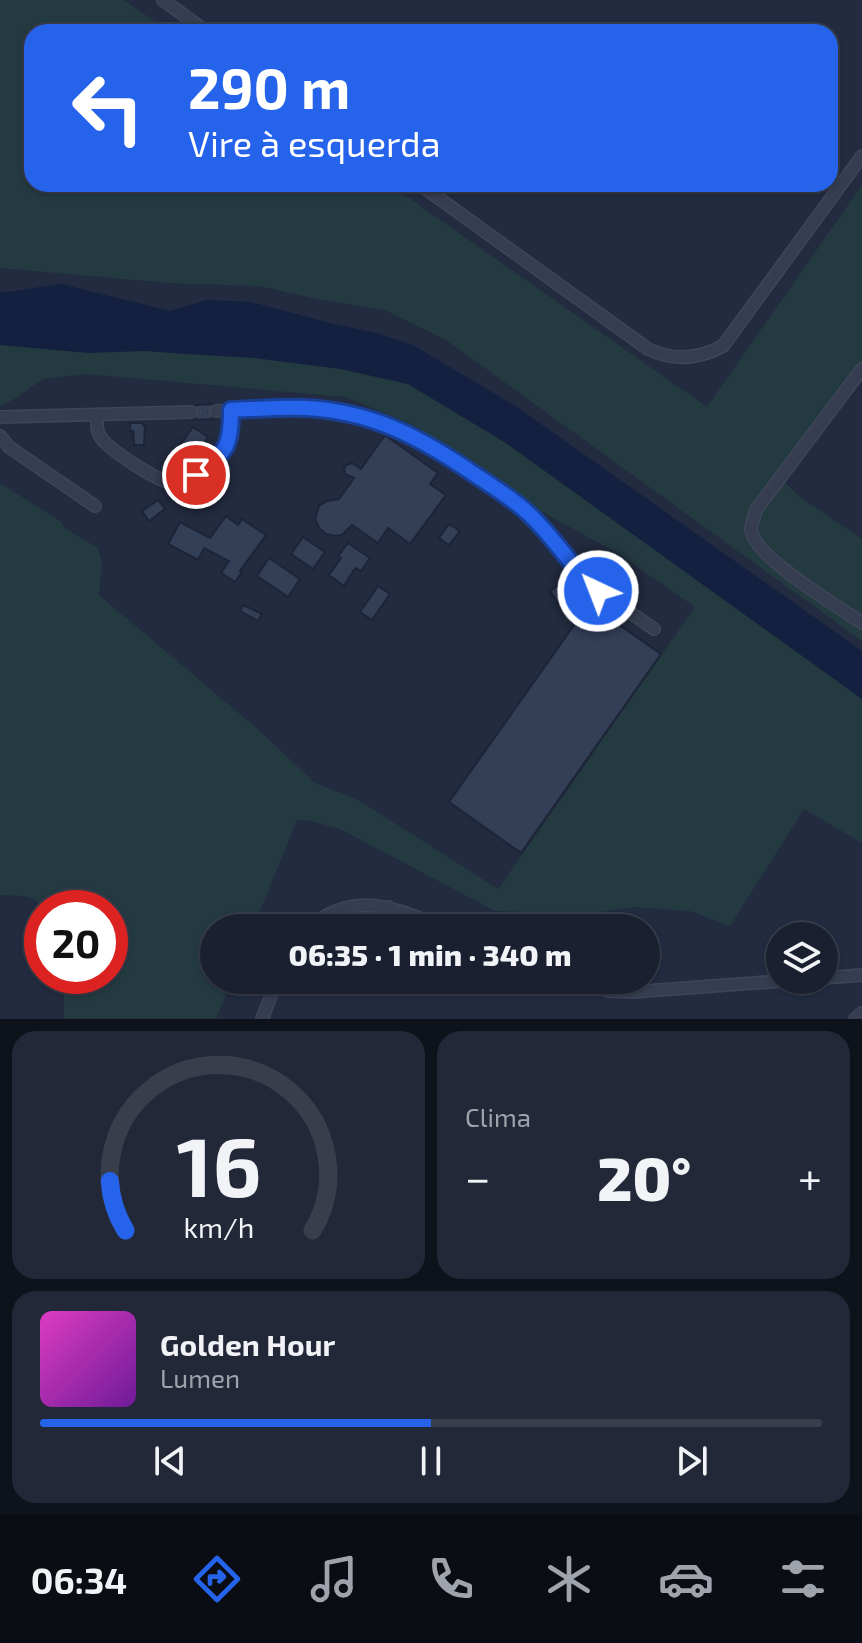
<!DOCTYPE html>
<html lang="pt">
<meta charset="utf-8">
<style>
:root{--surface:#1a2030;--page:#232838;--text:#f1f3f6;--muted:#9fa3ab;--line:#383e4c;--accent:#2563eb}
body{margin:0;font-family:"Exo 2",sans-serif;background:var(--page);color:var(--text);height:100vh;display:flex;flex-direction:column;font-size:30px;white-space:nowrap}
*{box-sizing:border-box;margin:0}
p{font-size:26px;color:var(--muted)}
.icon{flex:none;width:44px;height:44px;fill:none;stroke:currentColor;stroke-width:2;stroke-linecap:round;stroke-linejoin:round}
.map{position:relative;height:1019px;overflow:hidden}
.details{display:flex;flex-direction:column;gap:12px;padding:12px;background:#0e121a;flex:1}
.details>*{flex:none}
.banner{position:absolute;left:24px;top:24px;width:814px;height:168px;border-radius:24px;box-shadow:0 2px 6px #0004,0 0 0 2px var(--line);background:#2563eb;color:#fff;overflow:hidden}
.tools{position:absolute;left:766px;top:922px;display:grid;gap:16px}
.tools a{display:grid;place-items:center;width:72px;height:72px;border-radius:50%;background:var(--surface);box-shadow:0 2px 6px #0004,0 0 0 2px var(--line);font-size:40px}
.speed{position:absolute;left:24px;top:890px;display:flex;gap:16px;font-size:40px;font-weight:700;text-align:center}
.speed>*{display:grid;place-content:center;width:104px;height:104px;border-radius:50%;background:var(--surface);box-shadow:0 2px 6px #0004,0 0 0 2px var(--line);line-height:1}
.speed .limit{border:12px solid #d22;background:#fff;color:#111}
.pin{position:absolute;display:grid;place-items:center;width:68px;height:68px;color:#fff;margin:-34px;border:4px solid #fff;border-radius:50%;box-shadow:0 2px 8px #0007}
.me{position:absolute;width:88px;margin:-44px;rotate:317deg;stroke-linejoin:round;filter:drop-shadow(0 0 6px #0008)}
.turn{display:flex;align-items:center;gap:28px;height:168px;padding:0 32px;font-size:36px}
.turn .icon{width:104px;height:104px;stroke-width:2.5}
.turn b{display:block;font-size:56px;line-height:68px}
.big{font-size:60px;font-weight:800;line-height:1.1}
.details .card{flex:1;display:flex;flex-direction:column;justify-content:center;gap:12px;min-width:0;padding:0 28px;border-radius:24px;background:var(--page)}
.details .dial{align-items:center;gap:0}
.dial svg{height:208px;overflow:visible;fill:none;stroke:var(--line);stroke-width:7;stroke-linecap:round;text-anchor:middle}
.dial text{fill:var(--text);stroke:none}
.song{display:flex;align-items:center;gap:24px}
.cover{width:96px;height:96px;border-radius:12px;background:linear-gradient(135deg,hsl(310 70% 55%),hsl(280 70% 35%))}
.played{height:8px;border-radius:4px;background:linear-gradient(90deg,var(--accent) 50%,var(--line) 50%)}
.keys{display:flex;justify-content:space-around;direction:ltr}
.heat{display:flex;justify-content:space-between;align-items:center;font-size:44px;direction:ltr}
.details .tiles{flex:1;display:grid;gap:12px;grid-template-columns:1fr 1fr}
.card:last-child{grid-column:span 2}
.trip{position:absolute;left:200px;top:914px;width:460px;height:80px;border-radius:40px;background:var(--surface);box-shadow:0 2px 6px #0004,0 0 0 2px var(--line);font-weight:800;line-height:80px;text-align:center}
.tabs{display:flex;height:128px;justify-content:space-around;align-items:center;background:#0a0d13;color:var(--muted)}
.tabs .icon{width:56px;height:56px}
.tabs .active{color:var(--accent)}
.tabs b{font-size:36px;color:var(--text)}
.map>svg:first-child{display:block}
.green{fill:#243a41}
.water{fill:#14203f}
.building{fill:#333e57;stroke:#1d2437;stroke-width:2}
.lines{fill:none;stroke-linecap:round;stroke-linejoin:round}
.minor-tunnel{stroke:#384055;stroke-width:11;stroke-dasharray:11 5.5;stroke-linecap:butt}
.minor-casing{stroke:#3f4659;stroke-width:14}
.minor{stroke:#363d50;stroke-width:11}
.route-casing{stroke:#184099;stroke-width:20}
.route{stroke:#2563eb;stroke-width:14}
</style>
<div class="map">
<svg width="862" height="1019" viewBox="0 0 862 1019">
<rect width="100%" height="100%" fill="#222b40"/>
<g class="green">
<path d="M0,0H124L170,32H32V184H389L707,407L862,185V367L782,480L800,497L862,539V641L446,340L385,310L322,300L259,286L169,283L0,268Z"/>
<path d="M0,335L180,354L255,358L341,369L408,384L506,443L862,699V843L804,809L730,926L690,911L633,907L587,914L495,911L340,829L311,821L297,820L253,928H214V980H232L216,1019H64V976H110V908H46L34,899L24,896L0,895V483L60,521L66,529L98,548L102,563L99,595L261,732L315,783L360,801L498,889L695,607L616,552L509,494L451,450L411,424L345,397L86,374L43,379L16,398L0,407Z"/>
</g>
<path class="water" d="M61,284L170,311L206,300L251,302L334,324L377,333L413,345L517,407L862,651V699L506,443L408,384L341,369L255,358L144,351L89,353L0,345V293Z"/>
<g class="building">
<path d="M211,404L208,412L214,419L194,420L199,413L195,405Z"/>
<path d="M130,423H143V425H145L144,445H134L133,431H130Z"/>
<path d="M193,427L208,437L186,469L170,459Z"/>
<path d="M385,435L438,473L430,484L446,495L410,544L388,528L378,543L352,525L342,535L335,536L326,534L319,528L315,519L319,506L327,501L339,499L354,478L345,474L344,469L346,465L352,463L361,469Z"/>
<path d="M158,500L165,509L149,521L142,511Z"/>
<path d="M226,516L238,525L242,519L266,535L240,571L242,572L235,582L221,573L229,561L204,548L198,560L168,544L180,522L210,538Z"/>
<path d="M449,524L460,531L449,545L439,538Z"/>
<path d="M303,537L325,552L313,569L291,554Z"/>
<path d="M348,543L370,558L361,571L355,568L344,586L329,575L341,558L338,556Z"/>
<path d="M269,558L300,579L288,597L257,576Z"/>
<path d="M378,586L390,594L372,620L360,612Z"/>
<path d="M557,586L567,600L559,605L550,591Z"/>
<path d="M589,604L661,654L521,853L449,802Z"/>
<path d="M243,605L262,614L258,621L240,611Z"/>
</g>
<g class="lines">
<path class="minor-tunnel" d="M191,412L216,411"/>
<g class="minor-casing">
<g id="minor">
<path d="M163,0L207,32"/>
<path d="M419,184L648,349C673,361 699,359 723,346L862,156"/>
<path d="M862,369L756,510C755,516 751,524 751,529C752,556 839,607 862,623"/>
<path d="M216,411L287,408L337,411L370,419L417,438L446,455L514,501L539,524L592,586L654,629"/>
<path d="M97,415C97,424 96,432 102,439C110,450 157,481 170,482C190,483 222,461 229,442C232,432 231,421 231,410"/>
<path d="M0,417L191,412"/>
<path d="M0,436L9,447L95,506"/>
<path d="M308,928C356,889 394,908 445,928"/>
<path d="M381,928L388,907"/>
<path d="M824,978L862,975"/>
<path d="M576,980L608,991L632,992L795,980"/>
<path d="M262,1019L277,980"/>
<path d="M855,1019L862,1013"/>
</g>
</g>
<use href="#minor" class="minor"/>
</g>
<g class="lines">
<g class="route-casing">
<path id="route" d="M196,475C225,452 231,450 231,410C256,409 281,407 305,408C371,411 420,437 474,474C492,486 512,498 528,513C554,537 572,568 598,591"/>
</g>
<use href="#route" class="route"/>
</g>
</svg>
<div class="tools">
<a><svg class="icon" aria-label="layers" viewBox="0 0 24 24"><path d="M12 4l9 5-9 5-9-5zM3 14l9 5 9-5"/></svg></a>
</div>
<div class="speed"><div class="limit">20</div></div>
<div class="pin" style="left:196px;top:475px;background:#d93025"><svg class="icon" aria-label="arrive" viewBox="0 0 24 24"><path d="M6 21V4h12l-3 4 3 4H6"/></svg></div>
<svg class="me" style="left:598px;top:591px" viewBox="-20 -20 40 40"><circle r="17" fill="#2563eb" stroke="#fff" stroke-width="3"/><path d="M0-11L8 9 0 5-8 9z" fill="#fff"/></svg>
<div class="trip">06:35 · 1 min · 340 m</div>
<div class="banner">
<div class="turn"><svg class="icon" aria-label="left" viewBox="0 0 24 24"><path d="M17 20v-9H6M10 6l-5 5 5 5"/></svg><div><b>290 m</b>Vire à esquerda</div></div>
</div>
</div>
<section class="details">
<div class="tiles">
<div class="card dial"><svg viewBox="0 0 100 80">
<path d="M14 69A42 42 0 1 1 86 69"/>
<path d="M14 69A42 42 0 0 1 8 50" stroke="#2563eb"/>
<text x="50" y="56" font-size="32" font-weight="700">16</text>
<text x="50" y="72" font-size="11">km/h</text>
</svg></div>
<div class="card"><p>Clima</p>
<div class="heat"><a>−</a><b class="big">20°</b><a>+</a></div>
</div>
<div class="card">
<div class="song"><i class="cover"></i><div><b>Golden Hour</b><p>Lumen</p></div></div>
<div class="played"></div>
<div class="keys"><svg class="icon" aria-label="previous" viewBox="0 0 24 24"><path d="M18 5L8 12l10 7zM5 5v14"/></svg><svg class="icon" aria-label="pause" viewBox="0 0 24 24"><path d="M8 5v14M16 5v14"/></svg><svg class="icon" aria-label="next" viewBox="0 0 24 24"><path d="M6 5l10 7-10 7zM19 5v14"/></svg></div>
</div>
</div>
</section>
<nav class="tabs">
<b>06:34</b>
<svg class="icon active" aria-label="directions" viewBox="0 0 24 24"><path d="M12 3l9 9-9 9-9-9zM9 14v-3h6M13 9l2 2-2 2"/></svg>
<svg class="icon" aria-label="music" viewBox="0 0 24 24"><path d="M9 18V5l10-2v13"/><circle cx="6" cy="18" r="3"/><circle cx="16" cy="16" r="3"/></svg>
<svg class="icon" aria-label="phone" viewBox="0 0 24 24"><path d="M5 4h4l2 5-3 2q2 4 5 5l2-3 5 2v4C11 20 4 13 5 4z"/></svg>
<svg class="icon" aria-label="climate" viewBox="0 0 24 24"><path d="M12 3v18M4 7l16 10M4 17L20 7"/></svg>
<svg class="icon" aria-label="car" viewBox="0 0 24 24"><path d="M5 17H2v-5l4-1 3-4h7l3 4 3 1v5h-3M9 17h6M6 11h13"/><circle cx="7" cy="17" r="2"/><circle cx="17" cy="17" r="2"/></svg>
<svg class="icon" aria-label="filters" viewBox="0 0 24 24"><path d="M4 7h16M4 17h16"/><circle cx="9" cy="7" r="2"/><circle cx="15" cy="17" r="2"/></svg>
</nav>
